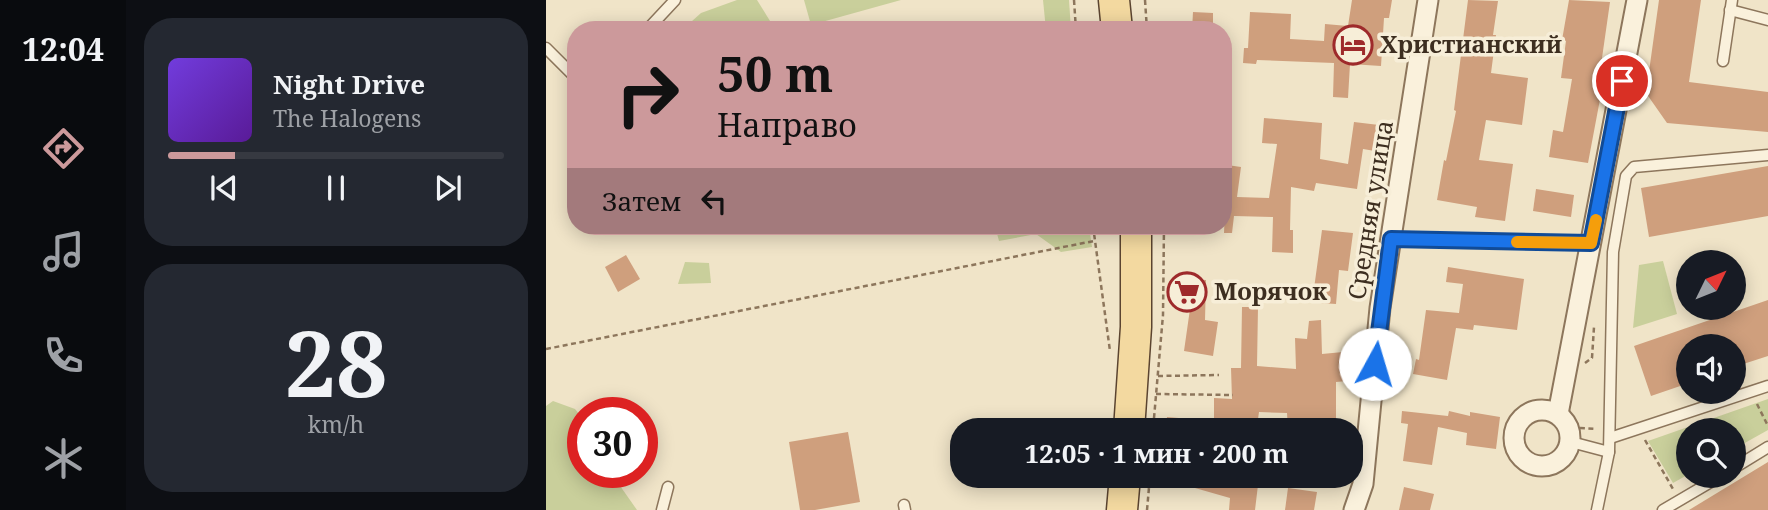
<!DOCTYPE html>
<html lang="ru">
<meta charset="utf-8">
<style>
:root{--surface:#171b24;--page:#242831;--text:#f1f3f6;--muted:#9ea1a6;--line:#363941;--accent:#cc999b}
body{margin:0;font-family:"Noto Serif",serif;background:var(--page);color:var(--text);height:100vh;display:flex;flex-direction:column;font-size:26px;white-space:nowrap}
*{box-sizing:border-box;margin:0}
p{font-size:23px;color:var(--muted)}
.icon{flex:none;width:38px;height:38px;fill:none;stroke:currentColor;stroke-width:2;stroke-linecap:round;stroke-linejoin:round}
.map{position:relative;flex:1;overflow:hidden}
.details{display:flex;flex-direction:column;gap:18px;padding:18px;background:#0d0f14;width:420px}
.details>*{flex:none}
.hud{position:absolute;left:21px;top:21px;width:665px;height:214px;border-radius:28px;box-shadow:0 4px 18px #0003;background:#cc999b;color:#111;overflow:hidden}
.needle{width:46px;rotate:47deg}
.controls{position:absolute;left:1130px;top:250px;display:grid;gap:14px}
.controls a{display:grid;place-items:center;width:70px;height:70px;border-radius:50%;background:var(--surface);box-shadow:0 4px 18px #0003;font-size:35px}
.speed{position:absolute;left:21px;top:397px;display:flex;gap:14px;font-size:35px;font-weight:700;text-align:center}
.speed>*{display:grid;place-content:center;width:91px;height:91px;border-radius:50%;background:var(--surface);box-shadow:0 4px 18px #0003;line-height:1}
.speed .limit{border:10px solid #d22;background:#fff;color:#111}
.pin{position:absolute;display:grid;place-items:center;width:60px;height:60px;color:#fff;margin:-30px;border:4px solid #fff;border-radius:50%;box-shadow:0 2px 7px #0007}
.me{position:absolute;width:77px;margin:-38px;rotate:6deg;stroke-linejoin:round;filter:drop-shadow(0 0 5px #0008)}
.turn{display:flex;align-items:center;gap:24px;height:147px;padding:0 35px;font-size:32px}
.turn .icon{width:91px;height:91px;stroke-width:2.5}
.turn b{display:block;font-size:49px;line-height:60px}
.then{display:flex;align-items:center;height:66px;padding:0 35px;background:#0003;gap:14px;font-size:26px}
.details .card{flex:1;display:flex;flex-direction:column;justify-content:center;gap:10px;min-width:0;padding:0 24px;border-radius:28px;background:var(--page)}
.details .dial{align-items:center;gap:0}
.dial b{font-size:91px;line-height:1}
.song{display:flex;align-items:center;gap:21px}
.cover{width:84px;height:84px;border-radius:10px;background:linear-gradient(135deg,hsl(260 70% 55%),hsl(270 70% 35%))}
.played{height:7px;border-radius:4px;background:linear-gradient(90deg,var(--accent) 20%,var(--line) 20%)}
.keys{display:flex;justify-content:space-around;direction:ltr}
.trip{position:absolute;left:404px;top:418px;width:413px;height:70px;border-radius:28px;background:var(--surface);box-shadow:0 4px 18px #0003;font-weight:700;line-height:70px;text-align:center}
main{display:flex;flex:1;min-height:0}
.dock{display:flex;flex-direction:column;width:126px;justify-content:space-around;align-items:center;background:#090b0e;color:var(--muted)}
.dock .icon{width:49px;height:49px}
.dock .current{color:var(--accent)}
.dock b{font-size:32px;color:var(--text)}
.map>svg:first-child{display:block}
.green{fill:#c9cf9b}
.building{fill:#cf9f7d}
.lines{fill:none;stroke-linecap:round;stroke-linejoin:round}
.lane-casing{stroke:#8d765c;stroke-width:13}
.street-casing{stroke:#8d765c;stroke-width:23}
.primary-casing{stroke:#5b4430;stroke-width:33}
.path{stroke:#8d765c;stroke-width:2.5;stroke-dasharray:5 3.5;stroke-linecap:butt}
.lane{stroke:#faf1dc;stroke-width:10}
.street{stroke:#faf1dc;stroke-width:19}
.primary{stroke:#f3d9a0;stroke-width:30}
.route-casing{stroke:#114b97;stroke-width:18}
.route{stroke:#1a73e8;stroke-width:12}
.slow{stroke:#f59e0b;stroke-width:12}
.labels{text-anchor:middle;stroke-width:7;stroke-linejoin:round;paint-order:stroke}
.poi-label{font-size:24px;font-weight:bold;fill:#3d2e20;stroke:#f7eed8;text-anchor:start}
.street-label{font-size:24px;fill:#3d2e20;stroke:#f7eed8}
</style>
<main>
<nav class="dock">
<b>12:04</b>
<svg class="icon current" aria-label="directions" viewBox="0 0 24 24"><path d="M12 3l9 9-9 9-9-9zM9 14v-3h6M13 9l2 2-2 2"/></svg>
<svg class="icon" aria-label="music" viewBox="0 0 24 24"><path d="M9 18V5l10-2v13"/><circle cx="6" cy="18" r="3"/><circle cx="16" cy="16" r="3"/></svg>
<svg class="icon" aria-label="phone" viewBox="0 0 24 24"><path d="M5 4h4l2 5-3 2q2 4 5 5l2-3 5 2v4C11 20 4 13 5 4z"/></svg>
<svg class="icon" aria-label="climate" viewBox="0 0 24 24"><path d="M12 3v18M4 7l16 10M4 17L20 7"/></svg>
</nav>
<section class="details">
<div class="card">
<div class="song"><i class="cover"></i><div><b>Night Drive</b><p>The Halogens</p></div></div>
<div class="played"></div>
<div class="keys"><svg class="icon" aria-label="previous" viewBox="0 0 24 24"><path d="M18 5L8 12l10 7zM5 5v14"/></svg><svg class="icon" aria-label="pause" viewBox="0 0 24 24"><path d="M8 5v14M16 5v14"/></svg><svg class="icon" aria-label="next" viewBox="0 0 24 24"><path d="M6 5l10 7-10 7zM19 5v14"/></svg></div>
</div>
<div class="card dial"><b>28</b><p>km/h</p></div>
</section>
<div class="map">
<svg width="1222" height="510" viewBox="0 0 1222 510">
<rect width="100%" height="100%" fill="#f0e4c8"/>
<g class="green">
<path d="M191,0H211L229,29L136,30L155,13Z"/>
<path d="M258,0H355L265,25Z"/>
<path d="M497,0H523L525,30H500Z"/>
<path d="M449,226H543L546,247L515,252L490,234L453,241Z"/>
<path d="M1117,261L1131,314L1087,328L1093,265Z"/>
<path d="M139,262L163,263L165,283L132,284Z"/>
<path d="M1222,399V430L1188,449V430H1143V474L1127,483L1102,441Z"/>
<path d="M7,401L29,409L37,419V472L65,473L91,510H0V406Z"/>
</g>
<g class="building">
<path d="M806,0H846L843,18H838L835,66L804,64L802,98L787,97L788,63L711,60L710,64L697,63L698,48H702L704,12L745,14L744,39L778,41L779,24L802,26Z"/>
<path d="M922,0L952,1L947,35H950L945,73L982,78L976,125L940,120L933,160L967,164L959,221L929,217L931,207L891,200L898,160L900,161L910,111L908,110Z"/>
<path d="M1023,0L1064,2L1051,93L1055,94L1042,163L1003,157L1007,130L1017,132L1026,79L1015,78L1020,41L1016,40Z"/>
<path d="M1113,0H1155L1143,82L1222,92V132L1121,123L1100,93Z"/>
<path d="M647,12L667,13V30H646Z"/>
<path d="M718,118L776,123L774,159L802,164L808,122L833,125L829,151L817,149L811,189L770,183L768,191L745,187L744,230H747V253L726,252L727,217L688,216L686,233H678L681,165L695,167L691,197L723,198L731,144L716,143Z"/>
<path d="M1222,166V216L1103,237L1095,188Z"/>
<path d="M990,189L1028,195L1025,217L987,211Z"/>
<path d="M776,230L807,233L802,271L793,270L790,304L775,303L776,296H767Z"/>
<path d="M80,255L94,279L72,292L59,267Z"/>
<path d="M902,267L978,279L971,330L928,325L927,330L910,328L901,380L867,374L870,359L873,360L880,310L913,313L917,284L900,282Z"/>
<path d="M637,279L660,280L659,320L672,322L667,356L638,351L645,302L623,301L624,282H637Z"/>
<path d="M1222,300V356L1188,367V346H1143V383L1105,396L1088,346Z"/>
<path d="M696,307H712L711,366L750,369L749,338L761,339L763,321L775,320L776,354L797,352L801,381L790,382V430H742L741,413L713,412L712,419H683L682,430H620L621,417L668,421V398L686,399L685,368H695Z"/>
<path d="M856,411L902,416L903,411L924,416V412L954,417L950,449L920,445L921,433L892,427L886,465L857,461L862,424L855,423Z"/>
<path d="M302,432L314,502L269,510H254L243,442Z"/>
<path d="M1222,462V510H1143Z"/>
<path d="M655,476L674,478L673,481L712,485L709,510H683L684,498L635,484L636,477L654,479Z"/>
<path d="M858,487L888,494L884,510H853Z"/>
<path d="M742,488L771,492L768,510H739Z"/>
</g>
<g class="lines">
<g class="lane-casing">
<g id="lane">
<path d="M1184,10L1222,20"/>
<path d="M101,30L129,0"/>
<path d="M0,48L30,78"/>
<path d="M1177,61L1186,0"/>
<path d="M845,239L1045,243"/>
<path d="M1064,438L1222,386"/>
<path d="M1025,442L1063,452"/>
<path d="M1188,468L1222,447"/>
<path d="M358,505L359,510"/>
<path d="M116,510L122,487"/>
<path d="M1051,510L1063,452L1067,252L1080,176L1088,167L1222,155"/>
<path d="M1117,510L1175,476"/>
</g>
</g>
<g class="street-casing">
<g id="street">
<circle cx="996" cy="438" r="28"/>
<path d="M1012,414L1091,0"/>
<path d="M808,510L817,484L834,308L882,0"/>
</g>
</g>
<g class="primary-casing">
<g id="primary">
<path d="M568,0L571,30"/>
<path d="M583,430L590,327V226"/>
<path d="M576,510L579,476"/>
</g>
</g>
<g class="path">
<path d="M528,0L530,30"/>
<path d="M599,0L601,30"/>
<path d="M547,226L564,351"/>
<path d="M0,349L548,241"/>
<path d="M1039,363L1046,358L1048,327"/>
<path d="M612,376L673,375"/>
<path d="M610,394L687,395"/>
<path d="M1211,404L1222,426"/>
<path d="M608,418L617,315L618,226"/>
<path d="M1029,421L1034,428L1050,429"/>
<path d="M1099,440L1127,489"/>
<path d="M601,510L604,476"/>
</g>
<use href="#lane" class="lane"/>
<use href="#street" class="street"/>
<use href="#primary" class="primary"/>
</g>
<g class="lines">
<g class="route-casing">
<path id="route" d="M829,364L845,239L1045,243L1076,81"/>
</g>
<use href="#route" class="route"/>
<path class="slow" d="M971,242L1045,243L1050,220"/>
</g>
<defs>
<g id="hotel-ring" transform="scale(2.0125)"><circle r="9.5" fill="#f7eed8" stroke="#9e2a2b" stroke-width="1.5"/><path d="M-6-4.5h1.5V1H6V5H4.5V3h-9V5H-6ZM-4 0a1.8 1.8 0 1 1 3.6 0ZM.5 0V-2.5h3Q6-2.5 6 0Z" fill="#9e2a2b"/></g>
<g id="supermarket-ring" transform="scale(2.0125)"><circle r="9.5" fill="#f7eed8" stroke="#9e2a2b" stroke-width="1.5"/><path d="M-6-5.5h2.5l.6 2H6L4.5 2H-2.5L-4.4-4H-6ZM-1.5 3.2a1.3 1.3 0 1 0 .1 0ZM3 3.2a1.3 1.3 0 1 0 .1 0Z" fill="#9e2a2b"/></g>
</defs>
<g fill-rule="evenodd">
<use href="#hotel-ring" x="807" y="45"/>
<use href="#supermarket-ring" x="641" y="292"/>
</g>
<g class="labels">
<g class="poi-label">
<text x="834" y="53">Христианский</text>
<text x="668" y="300">Морячок</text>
</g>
<g class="street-label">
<text transform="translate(825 210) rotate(-81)" y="8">Средняя улица</text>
</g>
</g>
</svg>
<div class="controls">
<a><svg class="needle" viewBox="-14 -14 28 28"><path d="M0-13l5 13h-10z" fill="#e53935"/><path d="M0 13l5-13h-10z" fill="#9ea1a6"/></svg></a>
<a><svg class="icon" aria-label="sound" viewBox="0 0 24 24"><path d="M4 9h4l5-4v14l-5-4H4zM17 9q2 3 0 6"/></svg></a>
<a><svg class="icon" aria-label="search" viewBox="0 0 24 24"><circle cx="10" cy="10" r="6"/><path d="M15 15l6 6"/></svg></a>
</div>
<div class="speed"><div class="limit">30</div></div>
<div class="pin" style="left:1076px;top:81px;background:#d93025"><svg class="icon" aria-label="arrive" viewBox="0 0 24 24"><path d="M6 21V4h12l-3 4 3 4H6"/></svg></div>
<svg class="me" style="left:829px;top:364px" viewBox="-20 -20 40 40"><circle r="19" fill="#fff"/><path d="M0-13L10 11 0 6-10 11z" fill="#1a73e8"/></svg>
<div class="trip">12:05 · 1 мин · 200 m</div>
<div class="hud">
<div class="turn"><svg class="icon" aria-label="right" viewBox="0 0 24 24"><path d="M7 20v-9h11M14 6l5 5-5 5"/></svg><div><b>50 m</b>Направо</div></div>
<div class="then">Затем<svg class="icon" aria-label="left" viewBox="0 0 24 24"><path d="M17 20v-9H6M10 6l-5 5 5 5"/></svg></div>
</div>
</div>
</main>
